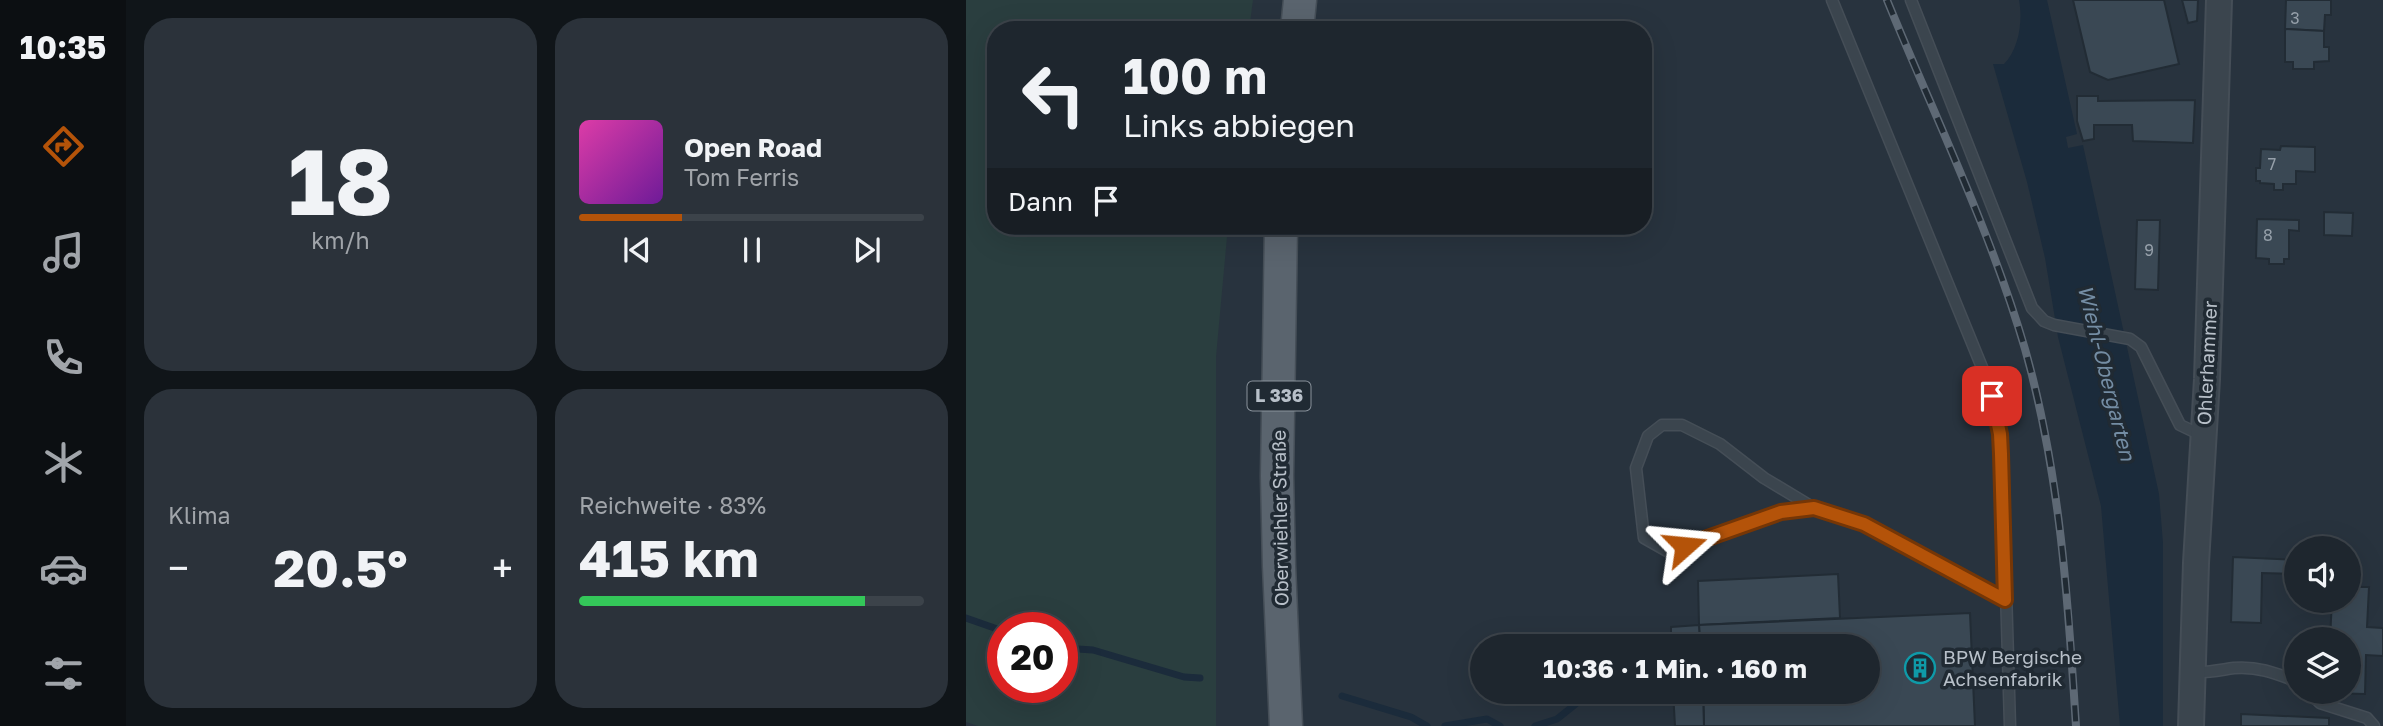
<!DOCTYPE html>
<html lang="de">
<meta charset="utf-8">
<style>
:root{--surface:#1e262e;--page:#2b323a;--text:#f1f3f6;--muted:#a1a5aa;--line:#3c434a;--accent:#b45309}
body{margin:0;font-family:"Golos Text",sans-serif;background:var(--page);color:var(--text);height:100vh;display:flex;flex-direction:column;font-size:26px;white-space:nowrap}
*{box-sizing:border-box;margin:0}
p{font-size:23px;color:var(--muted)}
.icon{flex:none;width:38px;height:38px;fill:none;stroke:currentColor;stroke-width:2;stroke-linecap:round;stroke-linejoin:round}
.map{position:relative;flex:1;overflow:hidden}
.panel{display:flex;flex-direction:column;gap:18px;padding:18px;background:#101519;width:840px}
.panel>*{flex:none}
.hud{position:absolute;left:21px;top:21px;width:665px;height:214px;border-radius:28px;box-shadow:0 7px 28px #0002,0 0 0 2px var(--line);background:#1e262e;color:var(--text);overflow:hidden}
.fabs{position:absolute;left:1318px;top:536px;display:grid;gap:14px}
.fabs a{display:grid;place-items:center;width:77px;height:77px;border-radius:50%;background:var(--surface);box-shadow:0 7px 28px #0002,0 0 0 2px var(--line);font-size:35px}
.speed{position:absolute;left:21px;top:612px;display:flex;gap:14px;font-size:35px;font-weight:700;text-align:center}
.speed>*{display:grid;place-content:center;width:91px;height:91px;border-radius:50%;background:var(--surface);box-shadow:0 7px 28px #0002,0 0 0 2px var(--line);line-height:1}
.speed .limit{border:10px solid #d22;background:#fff;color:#111}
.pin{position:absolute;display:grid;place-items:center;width:60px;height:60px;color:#fff;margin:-30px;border-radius:14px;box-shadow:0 4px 10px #0006}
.me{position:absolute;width:77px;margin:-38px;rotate:72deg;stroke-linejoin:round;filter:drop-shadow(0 0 5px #0008)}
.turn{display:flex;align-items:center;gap:24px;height:147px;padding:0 21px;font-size:32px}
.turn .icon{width:91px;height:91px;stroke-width:2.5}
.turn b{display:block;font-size:49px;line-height:60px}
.then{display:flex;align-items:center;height:66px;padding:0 21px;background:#0003;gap:14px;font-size:26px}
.big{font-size:52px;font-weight:700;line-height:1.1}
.panel .widget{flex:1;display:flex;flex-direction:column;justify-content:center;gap:10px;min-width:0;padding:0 24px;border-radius:28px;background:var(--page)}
.panel .dial{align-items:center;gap:0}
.dial b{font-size:91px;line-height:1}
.song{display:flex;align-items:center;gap:21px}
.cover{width:84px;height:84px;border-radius:10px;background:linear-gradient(135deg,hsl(320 70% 55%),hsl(280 70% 35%))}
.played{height:7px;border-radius:4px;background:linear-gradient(90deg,var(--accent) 30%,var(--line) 30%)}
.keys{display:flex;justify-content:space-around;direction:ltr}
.heat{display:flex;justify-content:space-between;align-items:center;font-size:38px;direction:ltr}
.charge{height:10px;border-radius:5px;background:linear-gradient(90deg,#34c759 83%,var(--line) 0)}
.panel .tiles{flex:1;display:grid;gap:18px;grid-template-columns:repeat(2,1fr)}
.trip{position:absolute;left:504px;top:634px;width:410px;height:70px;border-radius:35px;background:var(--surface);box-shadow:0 7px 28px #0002,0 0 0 2px var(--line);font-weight:700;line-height:70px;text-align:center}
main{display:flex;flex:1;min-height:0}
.tab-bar{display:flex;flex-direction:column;width:126px;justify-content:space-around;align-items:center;background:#0c0f12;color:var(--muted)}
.tab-bar .icon{width:49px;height:49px}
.tab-bar .selected{color:var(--accent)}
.tab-bar b{font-size:32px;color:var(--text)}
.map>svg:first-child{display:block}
.green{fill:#2a3e3f;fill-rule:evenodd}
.water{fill:#1b2b3b}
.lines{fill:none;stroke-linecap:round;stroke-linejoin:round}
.stream{stroke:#1b2b3b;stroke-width:7}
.building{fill:#3a4854;stroke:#222c35;stroke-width:2}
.service-casing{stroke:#454e57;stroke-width:13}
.tertiary-casing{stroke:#454e57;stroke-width:28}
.primary-casing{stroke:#454e57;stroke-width:35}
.service{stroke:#3b454e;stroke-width:10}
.tertiary{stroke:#3b454e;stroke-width:24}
.primary{stroke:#5a646e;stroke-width:32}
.rail-casing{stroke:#5e6975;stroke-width:8}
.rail{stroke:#202a33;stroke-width:5;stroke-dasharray:16;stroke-linecap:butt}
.route-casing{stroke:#753606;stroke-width:18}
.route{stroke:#b45309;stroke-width:12}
.labels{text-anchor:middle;stroke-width:7;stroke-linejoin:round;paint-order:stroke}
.number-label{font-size:16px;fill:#96a0aa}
.shield{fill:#202a33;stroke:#8a939c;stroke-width:2}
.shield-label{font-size:18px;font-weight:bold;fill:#b8c0c9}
.street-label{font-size:19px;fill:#b8c0c9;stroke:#202a33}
.poi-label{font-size:19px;fill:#b8c0c9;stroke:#202a33;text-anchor:start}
.water-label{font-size:21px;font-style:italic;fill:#748da4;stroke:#202a33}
</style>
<main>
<nav class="tab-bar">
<b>10:35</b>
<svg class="icon selected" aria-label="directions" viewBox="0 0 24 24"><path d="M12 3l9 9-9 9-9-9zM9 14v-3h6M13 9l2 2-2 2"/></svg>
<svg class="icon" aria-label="music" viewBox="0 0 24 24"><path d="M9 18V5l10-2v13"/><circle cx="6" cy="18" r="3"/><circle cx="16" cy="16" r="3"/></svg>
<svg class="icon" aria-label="phone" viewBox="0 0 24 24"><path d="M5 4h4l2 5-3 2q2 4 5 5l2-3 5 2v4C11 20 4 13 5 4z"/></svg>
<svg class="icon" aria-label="climate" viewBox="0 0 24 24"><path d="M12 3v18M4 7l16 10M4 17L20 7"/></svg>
<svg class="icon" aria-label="car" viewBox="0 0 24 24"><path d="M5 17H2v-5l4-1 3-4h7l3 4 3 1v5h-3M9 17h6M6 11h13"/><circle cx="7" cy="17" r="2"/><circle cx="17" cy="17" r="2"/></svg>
<svg class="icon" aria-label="filters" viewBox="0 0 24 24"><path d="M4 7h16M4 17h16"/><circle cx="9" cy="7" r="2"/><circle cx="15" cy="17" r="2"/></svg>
</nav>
<section class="panel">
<div class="tiles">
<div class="widget dial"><b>18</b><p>km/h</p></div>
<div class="widget">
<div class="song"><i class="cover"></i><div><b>Open Road</b><p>Tom Ferris</p></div></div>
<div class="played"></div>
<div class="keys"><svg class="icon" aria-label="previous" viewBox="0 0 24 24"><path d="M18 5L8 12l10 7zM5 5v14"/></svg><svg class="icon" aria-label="pause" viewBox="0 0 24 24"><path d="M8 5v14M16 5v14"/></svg><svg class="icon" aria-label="next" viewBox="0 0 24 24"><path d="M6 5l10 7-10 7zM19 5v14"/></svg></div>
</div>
<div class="widget"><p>Klima</p>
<div class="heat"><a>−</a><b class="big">20.5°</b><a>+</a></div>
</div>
<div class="widget"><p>Reichweite · 83%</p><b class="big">415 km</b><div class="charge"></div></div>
</div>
</section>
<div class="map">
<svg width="1417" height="726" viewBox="0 0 1417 726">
<rect width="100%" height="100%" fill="#28333e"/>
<path class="green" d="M0,0H287L283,30H30V226H262L250,357V726H12L0,722ZM37,628H96V688H37Z"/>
<path class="water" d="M1053,0H1081L1111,134L1100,137L1102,148L1117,145L1193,494L1197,543V726H1154L1135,506L1092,337L1079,258L1061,182L1027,64H1038C1053,49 1057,21 1053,0Z"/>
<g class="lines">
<g class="stream">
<path d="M0,618L37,631"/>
<path d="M96,648L127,650L218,677L234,678"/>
<path d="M376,696L445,717L461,726"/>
<path d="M479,726L521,719L534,726"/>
<path d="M569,726L591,719L626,691"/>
</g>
</g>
<g class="building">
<path d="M1107,0H1198L1213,64L1142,80L1124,72Z"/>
<path d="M1216,0H1232L1231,21L1222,23Z"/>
<path d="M1320,0H1365V15H1359L1358,31L1319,29Z"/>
<path d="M1319,29L1358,31V47H1363V61L1348,62V69H1327V62H1319Z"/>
<path d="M1111,96H1132V101L1229,100L1227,143L1167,141L1166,125H1128V139L1117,141L1111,121Z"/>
<path d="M1315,146L1349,147V172L1330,171V184H1317V190H1308V184L1294,183V181H1290V168H1294L1295,149L1314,150Z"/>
<path d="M1358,212L1387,213L1386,236L1358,235Z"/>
<path d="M1291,219L1333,220V231L1323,230V259H1318V264H1303V259L1290,258Z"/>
<path d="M1171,220H1194L1192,290L1169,289Z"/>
<path d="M1267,557L1330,560V574L1296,573L1295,623L1265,622Z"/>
<path d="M872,574L874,618L733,625L732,581Z"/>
<path d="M1382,587H1403L1401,627L1417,628V656L1400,655L1399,694L1362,693L1382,691V639H1364L1366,600H1382Z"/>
<path d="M1004,613L1009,726H738L737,691H901V646H734L733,625Z"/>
<path d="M733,625L734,646H705V627Z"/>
<path d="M707,691H737L738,726H709Z"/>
<path d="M1275,714L1363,718V726H1275Z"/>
</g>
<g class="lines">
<g class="service-casing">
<g id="service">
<path d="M866,0L1022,382L1030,410L1036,455L1044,726"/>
<path d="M945,0L1066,308L1078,321L1088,325L1164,339L1175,347L1214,425L1237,436"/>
<path d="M848,508L798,478L754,444L716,425H696L682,436L670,468L678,538L701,551L738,541L815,512L848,508L898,524L1039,599"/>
<path d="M1228,672C1242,673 1254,670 1268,668C1291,666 1309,673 1330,681"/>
<path d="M1342,691L1354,703L1401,718L1408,726"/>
</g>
</g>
<g class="tertiary-casing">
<path id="tertiary" d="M1225,726L1230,563L1241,379L1253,0"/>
</g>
<g class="primary-casing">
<g id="primary">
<path d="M331,30L334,0"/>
<path d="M315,226L311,476L313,566L320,726"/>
</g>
</g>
<use href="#service" class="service"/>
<use href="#tertiary" class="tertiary"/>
<use href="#primary" class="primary"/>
<g class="rail-casing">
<path id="rail" d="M921,0C968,115 1024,229 1059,349C1094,473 1102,599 1110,726"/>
</g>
<use href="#rail" class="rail"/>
</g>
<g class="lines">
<g class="route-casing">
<path id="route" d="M719,546L815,512L848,508L898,524L1039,600L1035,454L1034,434L1026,396"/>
</g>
<use href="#route" class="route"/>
</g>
<defs>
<g id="building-ring" transform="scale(1.575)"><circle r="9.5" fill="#202a33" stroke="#0f9aa8" stroke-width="1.5"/><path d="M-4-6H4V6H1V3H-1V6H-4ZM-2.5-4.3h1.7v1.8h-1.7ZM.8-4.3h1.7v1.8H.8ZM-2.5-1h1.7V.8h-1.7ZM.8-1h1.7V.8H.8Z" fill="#0f9aa8"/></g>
</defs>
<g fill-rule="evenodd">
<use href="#building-ring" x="954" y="668"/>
</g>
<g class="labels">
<g class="number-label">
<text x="1329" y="24">3</text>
<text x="1306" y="170">7</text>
<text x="1302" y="241">8</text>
<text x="1183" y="256">9</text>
</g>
<rect class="shield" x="281.5" y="381.5" width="63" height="29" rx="5"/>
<g class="shield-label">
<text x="313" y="402">L 336</text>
</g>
<g class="street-label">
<text transform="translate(1241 363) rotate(-87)" y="7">Ohlerhammer</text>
<text transform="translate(314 518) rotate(-91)" y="7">Oberwiehler Straße</text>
</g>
<g class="poi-label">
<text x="977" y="664">BPW Bergische<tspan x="977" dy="22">Achsenfabrik</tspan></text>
</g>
<g class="water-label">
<text transform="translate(1140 373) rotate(76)" y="7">Wiehl-Obergarten</text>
</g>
</g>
</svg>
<div class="fabs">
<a><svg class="icon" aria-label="sound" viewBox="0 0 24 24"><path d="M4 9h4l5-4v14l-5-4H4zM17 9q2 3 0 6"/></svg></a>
<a><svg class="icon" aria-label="layers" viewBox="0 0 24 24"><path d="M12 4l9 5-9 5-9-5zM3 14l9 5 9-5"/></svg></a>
</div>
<div class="speed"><div class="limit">20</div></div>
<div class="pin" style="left:1026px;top:396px;background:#d93025"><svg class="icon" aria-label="arrive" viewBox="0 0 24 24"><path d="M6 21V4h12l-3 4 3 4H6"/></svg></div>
<svg class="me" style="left:719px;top:546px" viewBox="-20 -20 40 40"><path d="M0-17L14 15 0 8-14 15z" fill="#b45309" stroke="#fff" stroke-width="4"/></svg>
<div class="trip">10:36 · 1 Min. · 160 m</div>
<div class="hud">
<div class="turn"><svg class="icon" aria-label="left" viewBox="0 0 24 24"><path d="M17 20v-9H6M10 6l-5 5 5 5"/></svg><div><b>100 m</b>Links abbiegen</div></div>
<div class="then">Dann<svg class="icon" aria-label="arrive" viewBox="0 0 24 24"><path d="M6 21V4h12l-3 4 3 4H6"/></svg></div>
</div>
</div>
</main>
